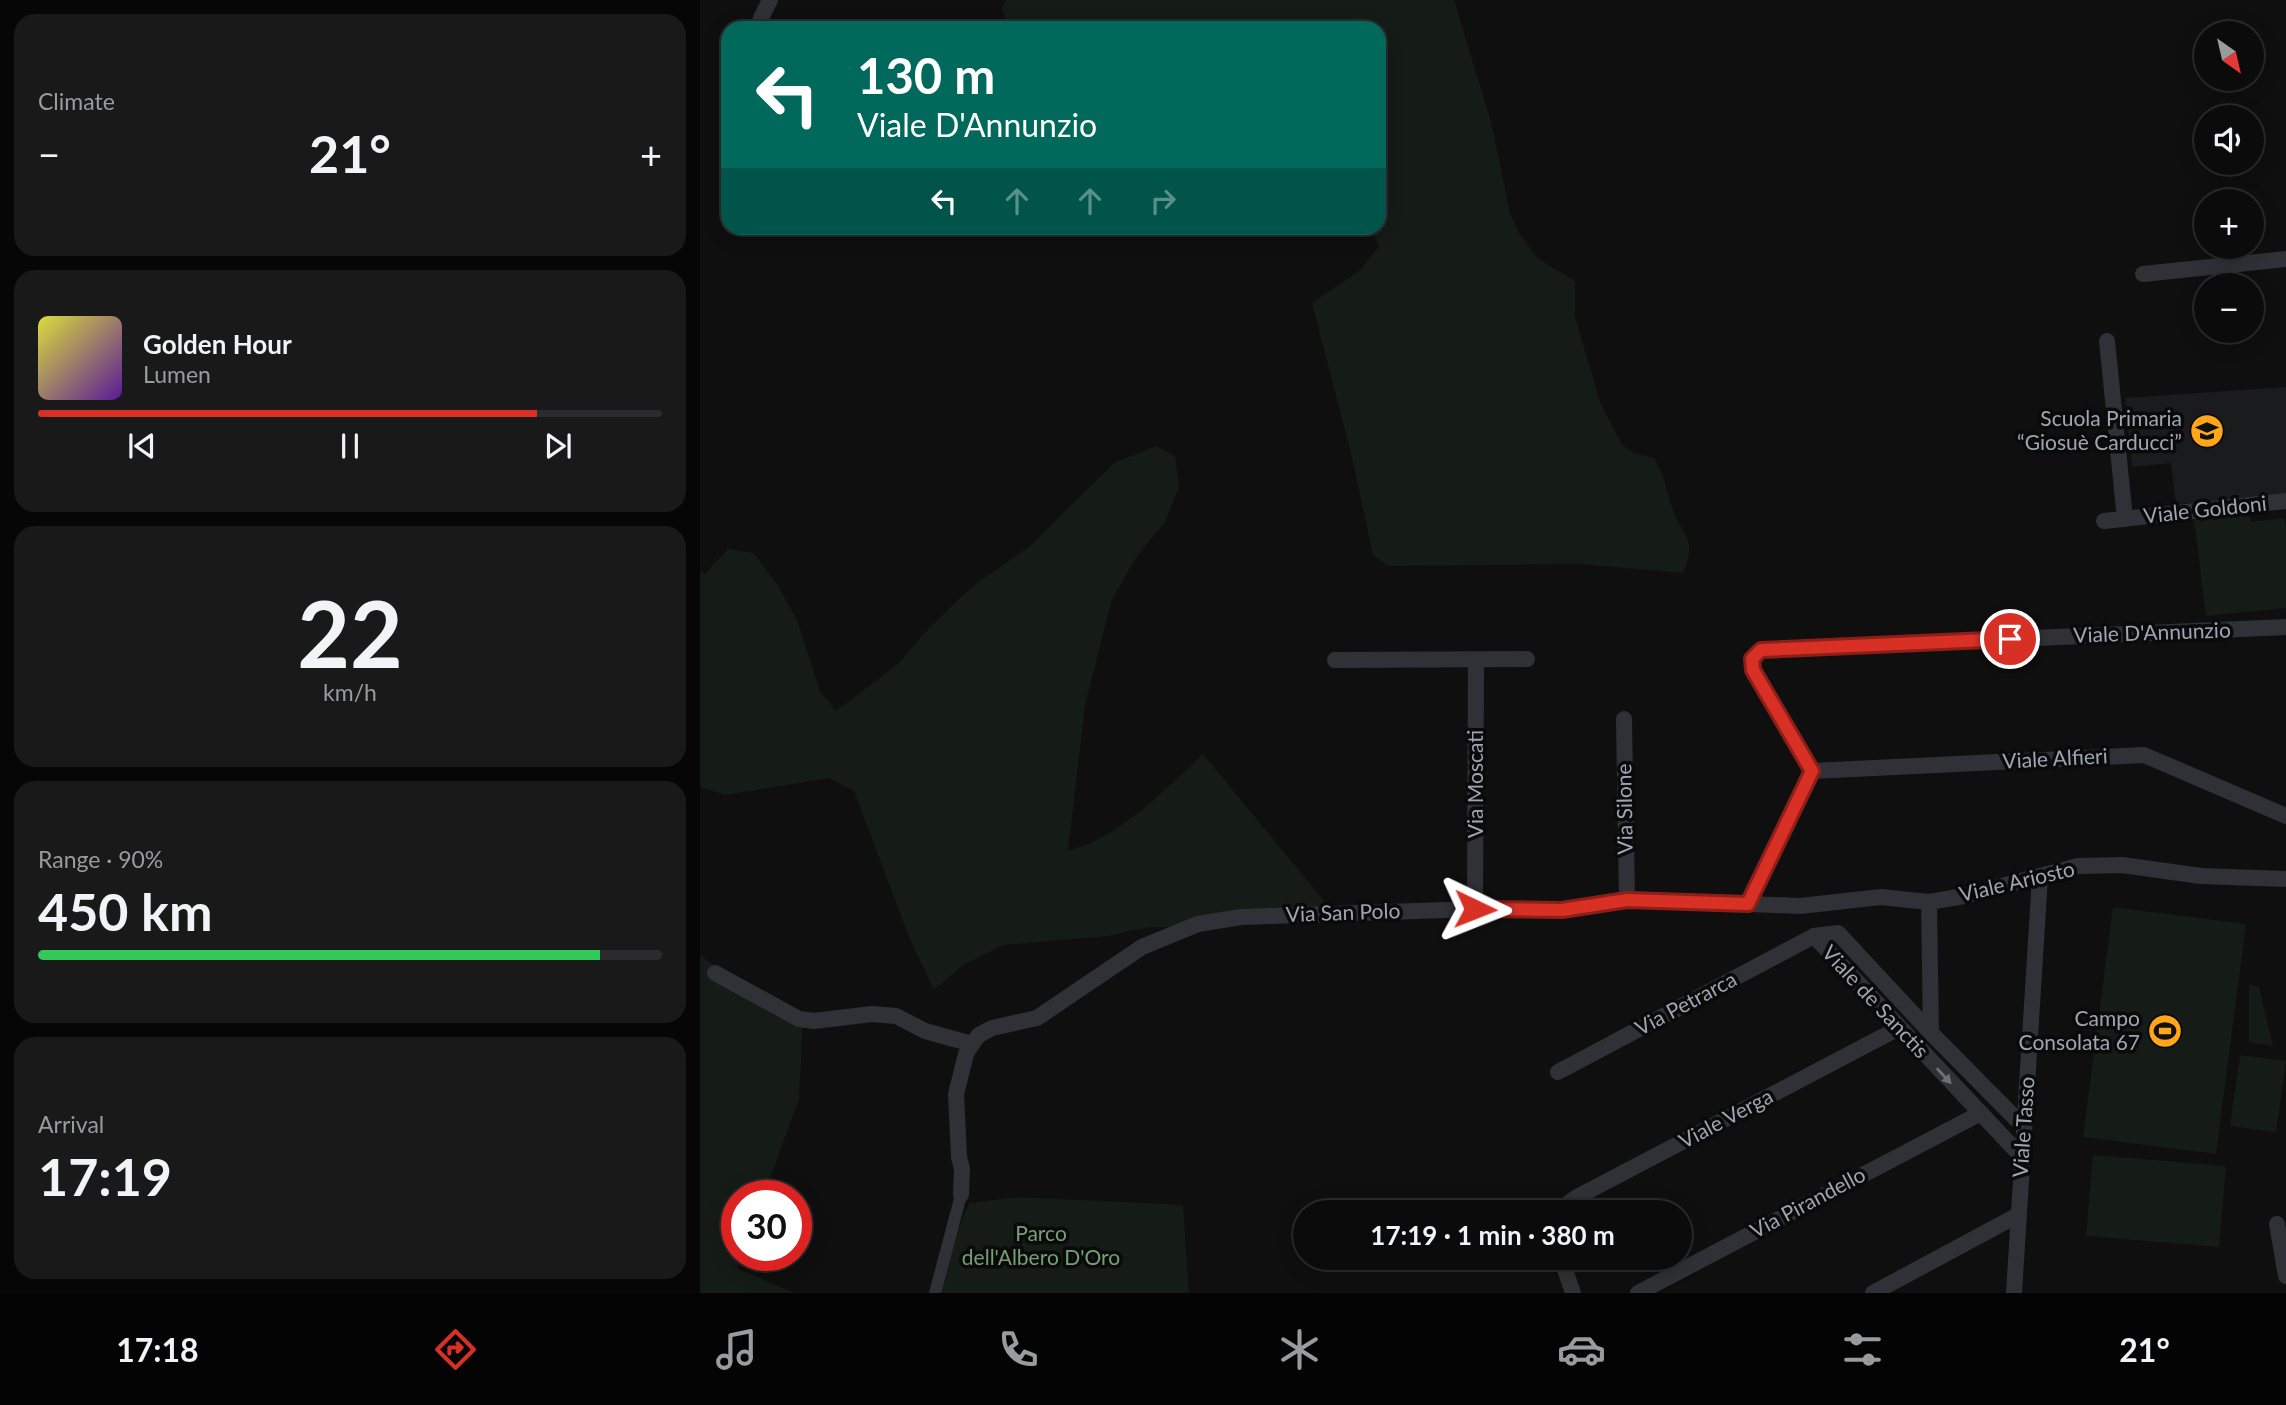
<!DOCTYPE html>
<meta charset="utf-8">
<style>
:root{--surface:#0b0b0c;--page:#19191a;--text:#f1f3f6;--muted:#9a9b9d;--line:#2b2b2d;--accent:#d93025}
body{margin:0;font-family:Lato,sans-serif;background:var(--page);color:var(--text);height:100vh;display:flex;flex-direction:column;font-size:26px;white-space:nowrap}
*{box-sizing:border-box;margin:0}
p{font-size:23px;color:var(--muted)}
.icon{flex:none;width:38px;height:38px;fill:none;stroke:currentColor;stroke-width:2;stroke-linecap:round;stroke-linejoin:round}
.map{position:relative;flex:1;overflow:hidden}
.drawer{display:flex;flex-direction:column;gap:14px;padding:14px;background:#060607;width:700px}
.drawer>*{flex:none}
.banner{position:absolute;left:21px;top:21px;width:665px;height:214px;border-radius:21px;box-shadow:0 4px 18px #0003,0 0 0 2px var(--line);background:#00695c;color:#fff;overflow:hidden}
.needle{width:46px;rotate:146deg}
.fabs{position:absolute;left:1494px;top:21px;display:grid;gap:14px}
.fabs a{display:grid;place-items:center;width:70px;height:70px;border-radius:50%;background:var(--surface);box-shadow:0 4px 18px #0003,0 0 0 2px var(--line);font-size:35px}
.speed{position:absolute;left:21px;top:1180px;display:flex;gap:14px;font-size:35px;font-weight:700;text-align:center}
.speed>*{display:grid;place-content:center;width:91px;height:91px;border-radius:50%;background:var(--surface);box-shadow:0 4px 18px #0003,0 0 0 2px var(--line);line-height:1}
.speed .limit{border:10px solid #d22;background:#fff;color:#111}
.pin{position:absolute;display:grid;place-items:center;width:60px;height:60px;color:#fff;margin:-30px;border:4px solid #fff;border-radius:50%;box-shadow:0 2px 7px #0007}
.me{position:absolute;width:77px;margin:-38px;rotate:92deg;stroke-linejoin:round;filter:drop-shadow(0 0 5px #0008)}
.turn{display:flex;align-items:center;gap:24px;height:147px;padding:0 21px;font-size:32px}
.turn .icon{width:91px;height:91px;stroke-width:2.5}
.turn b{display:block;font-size:49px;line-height:60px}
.lanes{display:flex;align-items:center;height:66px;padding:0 21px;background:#0003;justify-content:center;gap:35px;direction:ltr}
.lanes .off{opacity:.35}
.big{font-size:52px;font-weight:700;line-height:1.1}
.drawer .card{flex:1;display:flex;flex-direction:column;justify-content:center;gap:10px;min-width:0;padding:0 24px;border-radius:21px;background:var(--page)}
.drawer .dial{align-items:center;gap:0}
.dial b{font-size:91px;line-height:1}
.song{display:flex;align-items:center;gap:21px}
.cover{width:84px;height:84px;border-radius:10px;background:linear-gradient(135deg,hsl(60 70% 55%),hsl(270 70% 35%))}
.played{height:7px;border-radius:4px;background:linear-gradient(90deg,var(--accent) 80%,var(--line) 80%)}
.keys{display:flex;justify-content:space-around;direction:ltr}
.heat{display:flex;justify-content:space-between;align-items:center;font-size:38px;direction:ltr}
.charge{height:10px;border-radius:5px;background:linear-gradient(90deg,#34c759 90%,var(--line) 0)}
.trip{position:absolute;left:593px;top:1200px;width:399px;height:70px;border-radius:35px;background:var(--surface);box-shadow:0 4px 18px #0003,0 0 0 2px var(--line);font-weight:700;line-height:70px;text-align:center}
.tab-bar{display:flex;height:112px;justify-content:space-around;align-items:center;background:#040405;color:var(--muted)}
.tab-bar .icon{width:49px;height:49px}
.tab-bar .selected{color:var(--accent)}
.tab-bar b{font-size:32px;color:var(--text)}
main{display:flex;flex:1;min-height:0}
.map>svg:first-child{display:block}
.built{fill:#1a1b1d}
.green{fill:#151b16}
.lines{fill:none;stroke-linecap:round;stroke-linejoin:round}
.pedestrian{stroke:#2f3136;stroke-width:12}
.minor{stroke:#2f3136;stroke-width:16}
.oneway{fill:#6c717b}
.route-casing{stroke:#8d1f18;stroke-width:18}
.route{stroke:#d93025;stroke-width:12}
.labels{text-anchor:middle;stroke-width:7;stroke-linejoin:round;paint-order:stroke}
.poi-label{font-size:21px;fill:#9ea6b3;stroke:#0a0a0b;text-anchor:end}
.street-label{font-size:21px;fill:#9ea6b3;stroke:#0a0a0b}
.park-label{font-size:21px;fill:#73a074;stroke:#0a0a0b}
</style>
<main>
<section class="drawer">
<div class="card"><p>Climate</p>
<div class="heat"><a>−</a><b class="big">21°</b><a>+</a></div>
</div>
<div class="card">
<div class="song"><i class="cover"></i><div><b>Golden Hour</b><p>Lumen</p></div></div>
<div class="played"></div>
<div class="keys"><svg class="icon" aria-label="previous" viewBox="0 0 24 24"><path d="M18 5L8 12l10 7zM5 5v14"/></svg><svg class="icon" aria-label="pause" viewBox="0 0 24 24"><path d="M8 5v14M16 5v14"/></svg><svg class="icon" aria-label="next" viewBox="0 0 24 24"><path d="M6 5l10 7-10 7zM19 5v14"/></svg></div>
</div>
<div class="card dial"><b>22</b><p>km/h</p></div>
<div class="card"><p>Range · 90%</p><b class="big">450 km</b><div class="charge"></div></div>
<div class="card"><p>Arrival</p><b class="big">17:19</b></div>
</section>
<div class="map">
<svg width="1586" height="1293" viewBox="0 0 1586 1293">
<rect width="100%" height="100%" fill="#0f0f10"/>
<path class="built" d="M1586,387V496L1476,504L1471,463L1432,467L1425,398Z"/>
<g class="green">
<path d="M306,0H754L791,122L810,213L818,231L836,257L875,281V317L900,402L922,445L934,453L954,458C966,478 967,495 975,515C979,526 987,533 989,545C990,555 987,564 983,573L880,564L688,566L673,555L652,457L612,303L659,271L679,247L671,228H679V28H309L302,8Z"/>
<path d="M456,446L475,456L479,487L465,522L437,556L412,599L385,705L368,851C422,836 462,792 503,754L635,914L485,927H448L409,936L303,945L263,965L234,990L209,937L154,791L129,778L25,795L0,787V572L5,574L28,549L54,553L78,586L97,620L120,691L136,711L198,664L230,627L273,586L329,547L414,463Z"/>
<path d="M1548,512L1551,522L1584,518L1586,525V608L1506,616L1494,519Z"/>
<path d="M1413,907L1546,924L1516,1154L1383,1137Z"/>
<path d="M0,955L42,986L103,1017L99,1099L64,1195H37V1255H42L37,1268L94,1293H0Z"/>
<path d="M1549,984L1559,987L1573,1046L1549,1042Z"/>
<path d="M1540,1055L1586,1061L1576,1132L1530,1126Z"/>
<path d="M1393,1155L1526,1166L1519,1247L1386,1236Z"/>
<path d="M318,1197L483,1205L489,1293H231L269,1203Z"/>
</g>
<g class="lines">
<path class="pedestrian" d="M235,1293L261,1195"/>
<g class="minor">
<path d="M59,28L61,18L70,0"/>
<path d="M1443,274L1586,259"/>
<path d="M1407,341L1425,519"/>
<path d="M1404,521L1586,501"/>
<path d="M635,660L827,659"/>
<path d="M924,719L927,899"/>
<path d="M1112,771L1444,755L1586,816"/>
<path d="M1229,902L1231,1033"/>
<path d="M1048,904L1112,771L1053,670L1052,658L1061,650L1586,627"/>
<path d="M775,909L776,660"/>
<path d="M1114,936L1322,1157"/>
<path d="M15,973L99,1019L114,1021L172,1014L196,1016L225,1031L272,1044"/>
<path d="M858,1072L1114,936L1138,933L1231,1033L1324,1127"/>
<path d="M261,1195L262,1169L259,1157L256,1094L266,1054L272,1044L279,1035L292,1028L337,1018L442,947L498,924L541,917L775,909L861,910L927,899L1100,906L1181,897L1229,902L1264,896L1378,866L1422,865L1501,876L1586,879"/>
<path d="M855,1213L877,1197L1199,1028"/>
<path d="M1577,1224L1586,1276"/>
<path d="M861,1258L873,1293"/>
<path d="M938,1293L1279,1114"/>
<path d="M1173,1293L1318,1215"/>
<path d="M1314,1293L1340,877"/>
</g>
</g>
<defs><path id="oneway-solid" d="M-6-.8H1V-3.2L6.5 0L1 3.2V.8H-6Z" transform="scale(1.75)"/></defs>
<use class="oneway" href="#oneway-solid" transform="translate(1244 1076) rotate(47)"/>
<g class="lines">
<g class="route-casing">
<path id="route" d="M775,909L862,910L927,900L1048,904L1112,771L1053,670L1052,659L1061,650L1310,639"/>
</g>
<use href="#route" class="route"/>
</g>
<defs>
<g id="school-disc" transform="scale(1.75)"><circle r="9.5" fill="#ffa718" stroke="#0a0a0b"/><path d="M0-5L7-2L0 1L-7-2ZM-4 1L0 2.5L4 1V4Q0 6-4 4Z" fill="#111"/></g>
<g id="stadium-disc" transform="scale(1.75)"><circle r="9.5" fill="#ffa718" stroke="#0a0a0b"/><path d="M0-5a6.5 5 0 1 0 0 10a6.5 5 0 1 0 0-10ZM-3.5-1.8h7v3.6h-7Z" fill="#111"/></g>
</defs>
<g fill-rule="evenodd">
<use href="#school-disc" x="1507" y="431"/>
<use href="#stadium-disc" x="1465" y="1031"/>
</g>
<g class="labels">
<g class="poi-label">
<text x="1482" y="426">Scuola Primaria<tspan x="1482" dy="24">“Giosuè Carducci”</tspan></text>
<text x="1440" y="1026">Campo<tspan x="1440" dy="24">Consolata 67</tspan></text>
</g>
<g class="street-label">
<text transform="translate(1505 510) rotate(-6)" y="7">Viale Goldoni</text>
<text transform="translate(1452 633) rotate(-2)" y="7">Viale D'Annunzio</text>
<text transform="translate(1355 759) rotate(-3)" y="7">Viale Alfieri</text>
<text transform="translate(776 784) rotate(-90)" y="7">Via Moscati</text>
<text transform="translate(925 809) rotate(-91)" y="7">Via Silone</text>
<text transform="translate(1317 882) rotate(-13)" y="7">Viale Ariosto</text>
<text transform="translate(643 913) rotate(-2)" y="7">Via San Polo</text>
<text transform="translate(1175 1002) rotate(47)" y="7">Viale de Sanctis</text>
<text transform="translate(986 1004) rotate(-28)" y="7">Via Petrarca</text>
<text transform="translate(1026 1119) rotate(-28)" y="7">Viale Verga</text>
<text transform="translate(1324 1127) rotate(-86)" y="7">Viale Tasso</text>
<text transform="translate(1108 1203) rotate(-28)" y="7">Via Pirandello</text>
</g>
<g class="park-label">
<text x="341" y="1241">Parco<tspan x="341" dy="24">dell'Albero D'Oro</tspan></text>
</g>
</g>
</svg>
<div class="fabs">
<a><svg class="needle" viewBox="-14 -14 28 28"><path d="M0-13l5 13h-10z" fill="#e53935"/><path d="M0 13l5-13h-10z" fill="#9a9b9d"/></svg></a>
<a><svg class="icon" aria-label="sound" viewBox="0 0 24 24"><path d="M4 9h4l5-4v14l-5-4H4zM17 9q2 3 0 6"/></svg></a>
<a>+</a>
<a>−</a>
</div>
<div class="speed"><div class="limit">30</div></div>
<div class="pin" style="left:1310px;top:639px;background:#d93025"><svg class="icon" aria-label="arrive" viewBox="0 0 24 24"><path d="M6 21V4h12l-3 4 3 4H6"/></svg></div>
<svg class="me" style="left:775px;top:909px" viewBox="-20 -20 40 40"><path d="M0-17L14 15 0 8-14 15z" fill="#d93025" stroke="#fff" stroke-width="4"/></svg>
<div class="trip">17:19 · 1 min · 380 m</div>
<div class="banner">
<div class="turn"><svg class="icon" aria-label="left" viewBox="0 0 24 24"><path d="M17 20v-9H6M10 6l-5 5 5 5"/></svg><div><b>130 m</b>Viale D'Annunzio</div></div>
<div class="lanes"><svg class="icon" aria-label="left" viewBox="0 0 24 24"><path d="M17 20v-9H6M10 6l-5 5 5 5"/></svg><svg class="icon off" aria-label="ahead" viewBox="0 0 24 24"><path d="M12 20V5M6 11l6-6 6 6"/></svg><svg class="icon off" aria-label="ahead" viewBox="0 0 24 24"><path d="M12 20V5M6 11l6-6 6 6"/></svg><svg class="icon off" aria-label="right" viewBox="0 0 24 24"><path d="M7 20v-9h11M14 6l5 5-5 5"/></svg></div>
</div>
</div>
</main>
<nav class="tab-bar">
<b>17:18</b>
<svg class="icon selected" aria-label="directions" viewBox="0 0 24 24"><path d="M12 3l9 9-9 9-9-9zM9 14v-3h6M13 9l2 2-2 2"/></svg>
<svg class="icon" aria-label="music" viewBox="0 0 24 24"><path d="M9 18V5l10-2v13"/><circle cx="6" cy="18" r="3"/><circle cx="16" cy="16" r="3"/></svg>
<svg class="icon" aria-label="phone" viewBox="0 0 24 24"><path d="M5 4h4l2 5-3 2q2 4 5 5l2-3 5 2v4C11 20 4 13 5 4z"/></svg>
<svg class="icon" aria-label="climate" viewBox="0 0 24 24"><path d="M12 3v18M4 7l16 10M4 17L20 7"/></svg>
<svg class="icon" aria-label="car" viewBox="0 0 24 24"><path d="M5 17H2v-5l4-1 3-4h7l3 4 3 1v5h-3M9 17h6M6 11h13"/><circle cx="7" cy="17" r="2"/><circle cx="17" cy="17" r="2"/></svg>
<svg class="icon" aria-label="filters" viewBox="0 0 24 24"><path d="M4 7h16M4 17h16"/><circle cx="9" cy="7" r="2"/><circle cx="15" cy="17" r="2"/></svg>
<b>21°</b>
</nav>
